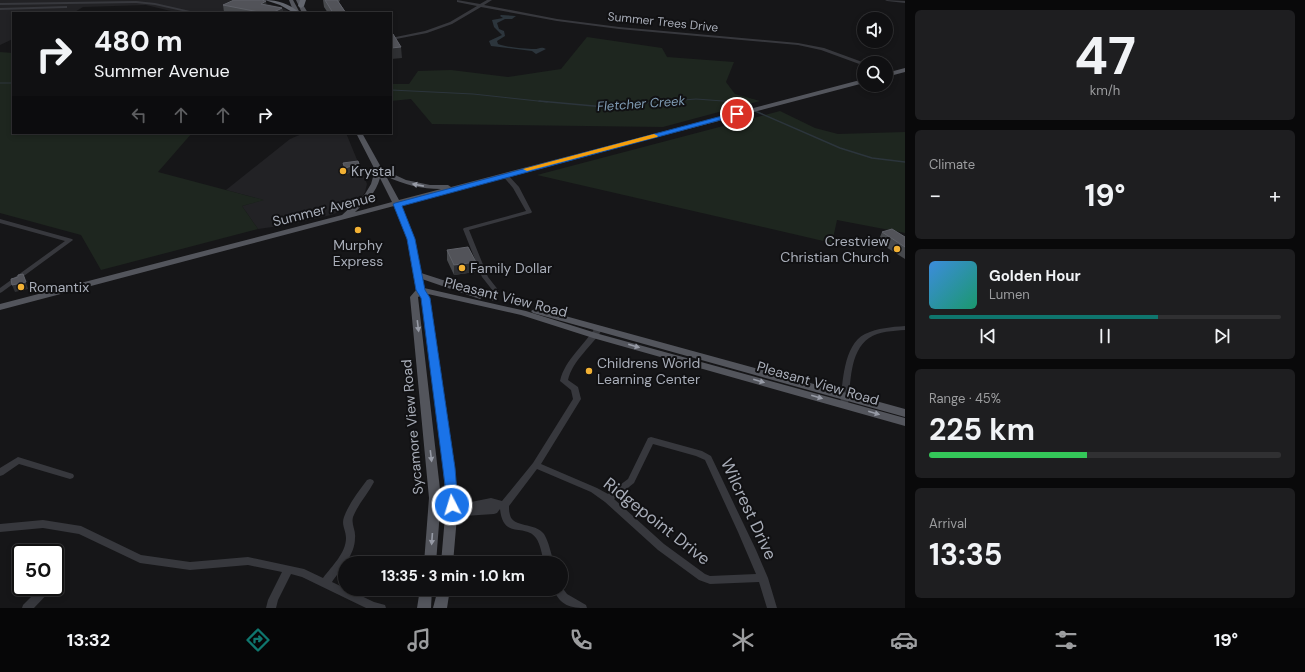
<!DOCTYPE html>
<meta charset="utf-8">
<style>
:root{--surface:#101012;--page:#1e1e20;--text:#f1f3f6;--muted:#9c9d9f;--line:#303032;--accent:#0f766e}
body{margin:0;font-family:"DM Sans",sans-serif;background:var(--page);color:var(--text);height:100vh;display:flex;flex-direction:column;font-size:15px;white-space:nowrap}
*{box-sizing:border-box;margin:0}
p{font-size:13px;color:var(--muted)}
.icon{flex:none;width:22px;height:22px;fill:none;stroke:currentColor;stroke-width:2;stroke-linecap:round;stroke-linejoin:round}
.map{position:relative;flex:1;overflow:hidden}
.drawer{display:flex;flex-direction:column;gap:10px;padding:10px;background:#09090a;width:400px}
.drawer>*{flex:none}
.guide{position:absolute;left:12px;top:12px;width:380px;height:122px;border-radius:0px;box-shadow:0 2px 6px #0003,0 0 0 1px var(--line);background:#101012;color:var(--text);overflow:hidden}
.fabs{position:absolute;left:857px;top:12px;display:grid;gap:8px}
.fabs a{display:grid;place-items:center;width:36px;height:36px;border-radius:50%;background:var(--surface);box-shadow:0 2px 6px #0003,0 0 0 1px var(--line);font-size:20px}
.speed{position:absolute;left:12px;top:544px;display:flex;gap:8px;font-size:20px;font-weight:700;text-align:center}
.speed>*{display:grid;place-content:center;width:52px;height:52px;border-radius:50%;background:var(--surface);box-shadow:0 2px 6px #0003,0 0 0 1px var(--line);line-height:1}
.speed .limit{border:2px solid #111;border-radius:6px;background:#fff;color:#111}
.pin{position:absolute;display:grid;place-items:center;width:34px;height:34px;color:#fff;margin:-17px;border:2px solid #fff;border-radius:50%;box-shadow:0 1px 4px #0007}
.me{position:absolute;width:44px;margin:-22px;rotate:355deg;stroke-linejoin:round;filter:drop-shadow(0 0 3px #0008)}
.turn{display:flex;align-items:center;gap:14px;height:84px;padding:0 16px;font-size:18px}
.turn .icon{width:52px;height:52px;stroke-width:2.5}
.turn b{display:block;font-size:28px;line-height:34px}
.lanes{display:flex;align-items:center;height:38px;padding:0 16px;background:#0003;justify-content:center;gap:20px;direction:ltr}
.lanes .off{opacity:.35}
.big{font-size:30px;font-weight:700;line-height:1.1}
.drawer .card{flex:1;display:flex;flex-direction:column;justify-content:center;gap:6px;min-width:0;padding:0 14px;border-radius:6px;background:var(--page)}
.drawer .dial{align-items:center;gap:0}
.dial b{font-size:52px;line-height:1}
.song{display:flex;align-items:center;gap:12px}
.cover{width:48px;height:48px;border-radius:6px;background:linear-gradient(135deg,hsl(210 70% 55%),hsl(160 70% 35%))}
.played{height:4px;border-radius:2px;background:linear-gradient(90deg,var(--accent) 65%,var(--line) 65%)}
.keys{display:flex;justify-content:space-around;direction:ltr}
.heat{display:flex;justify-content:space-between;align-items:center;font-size:22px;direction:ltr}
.charge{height:6px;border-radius:3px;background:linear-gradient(90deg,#34c759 45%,var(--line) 0)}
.trip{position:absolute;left:338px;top:556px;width:230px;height:40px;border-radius:20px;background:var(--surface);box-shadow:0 2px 6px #0003,0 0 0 1px var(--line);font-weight:700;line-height:40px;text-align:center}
.tabs{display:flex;height:64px;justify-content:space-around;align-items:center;background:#060607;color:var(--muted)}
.tabs .icon{width:28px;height:28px}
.tabs .on{color:var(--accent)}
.tabs b{font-size:18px;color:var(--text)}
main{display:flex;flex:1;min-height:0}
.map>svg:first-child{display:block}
.built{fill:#222225}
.green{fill:#1e261f}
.water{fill:#2c353c}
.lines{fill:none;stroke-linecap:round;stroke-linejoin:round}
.stream-far1{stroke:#2c353c;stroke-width:1}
.stream{stroke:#2c353c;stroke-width:1.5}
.minor{fill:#37383d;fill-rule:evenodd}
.major{fill:#53555c;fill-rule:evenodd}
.highway{fill:#63666e;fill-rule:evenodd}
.wall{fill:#47494d}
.shaded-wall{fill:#2f3033}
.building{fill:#525359;stroke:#5f6168}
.oneway{fill:#979ba6}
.route{fill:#1a73e8;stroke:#114b97}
.slow{fill:#f59e0b}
.poi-dot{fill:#f2b134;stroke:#111113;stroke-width:1.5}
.labels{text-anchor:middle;stroke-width:4;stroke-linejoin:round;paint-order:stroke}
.far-street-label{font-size:12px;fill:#a8adb8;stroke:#111113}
.far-water-label{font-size:13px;font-style:italic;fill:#7f9bb3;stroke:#111113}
.poi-label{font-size:14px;fill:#a8adb8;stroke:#111113;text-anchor:start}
.street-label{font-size:14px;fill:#a8adb8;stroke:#111113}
.near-street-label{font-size:17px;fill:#a8adb8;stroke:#111113}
</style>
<main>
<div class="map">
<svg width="905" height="608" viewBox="0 0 905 608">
<rect width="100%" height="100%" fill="#161618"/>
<g class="built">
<path d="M0,0H252L281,7L292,13H179L146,5L83,7L73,13H13V39L0,45Z"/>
<path d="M304,133H346L367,184L365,192L359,201L349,208L331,215L287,225L258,229L242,206L263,200L226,190L290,139Z"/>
</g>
<g class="green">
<path d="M587,37L662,48L667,57L734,62L726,82L735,94L760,101L663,127L432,124L411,99L391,101V84H409L418,71L451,70L508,77L561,69Z"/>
<path d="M0,52L13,53V133H192L158,172L264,200L242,206L258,229L101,270L81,235L0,213Z"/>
<path d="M780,111L815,128L838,134L905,132V233L837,220L832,243L537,175Z"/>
</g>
<path class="water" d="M501,15L516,16L512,19H505L497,23L499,29L504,31L505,36L497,41L498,44C505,47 525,49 534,49C539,49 541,46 546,49L536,54L532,51L491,46L489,41L502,35L494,27L492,20L503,18L500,16Z"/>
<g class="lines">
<g class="stream-far1">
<path d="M0,83H13"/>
<path d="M391,90L473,94L547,102"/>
<path d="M658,102L696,99L736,102"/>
</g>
<g class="stream">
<path d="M539,101L605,107L666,101"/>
<path d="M732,101L840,148L872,158L905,162"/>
</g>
<g class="minor">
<path d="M457,0L480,4L487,0H492L484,5L557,19L619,27L798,43L824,48L865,63H864V65H862L821,50L798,45L619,29L557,21L481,7L452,24L427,33L391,40V38L425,31L450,22L477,6L457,2Z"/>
<path d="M885,0L905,1V3L887,1Z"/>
<path d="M136,1L155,3L199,13H191L155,5L136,3L0,5V3Z"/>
<path d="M67,6V8H66L0,10V8Z"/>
<path d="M886,69L897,72V73L895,74L886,72Z"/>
<path d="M505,173L507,174L519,187L532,212L531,213L469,230L488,277L499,291L496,299L493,301L490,299L493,291L482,277L463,229L464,228L526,211L513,188L502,175Z"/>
<path d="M0,219L72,239L73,240L2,292L0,293V288L65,241L0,223Z"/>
<path d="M596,326H602L603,328C593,346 573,359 568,380L578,387L581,399L541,464L597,488L608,494L628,479L648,438L651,437L702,451L711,456L756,550L768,578L777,608H767L759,582L710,584L699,580L658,550L605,502L591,492L537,469L509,506C509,509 509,512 510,515C513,528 535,522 544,534C549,542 551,554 554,563H544C542,556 541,545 536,538C525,523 503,540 500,509L497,513L494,514L434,518L431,517L429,514L431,511L434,510L459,509L431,506L429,503L431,500L434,499L471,502L491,498L502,501L533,463L573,399L571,390L560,381C565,359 585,345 596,326ZM653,444L696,456L705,460L738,532L756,574L710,576L705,574L664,544L614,499L634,483Z"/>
<path d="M905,326V330C893,331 879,331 869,338C849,352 851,384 848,405L847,407H841L840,405C843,383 843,345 865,334C878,328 891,327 905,326Z"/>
<path d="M18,457L73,474L74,476L73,478L70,479L19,464L3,475L0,476V468Z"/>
<path d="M370,479L373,480L374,482C368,494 358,504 353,517C351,525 356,530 355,538C355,555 341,569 332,582L374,602L385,605L386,608H366L302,577L291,574L278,600L276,608H266L268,600L282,572L248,565L190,570L140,563L79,534L43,528L0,532V524L43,520L81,526L141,555L190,562L248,557L304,569L323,578C332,566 346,553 346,538C346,530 341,525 344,517C349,503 359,491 367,480Z"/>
<path d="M561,586L567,594L586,605L587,608C570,608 561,606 553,589H561Z"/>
<path d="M41,587H52L51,590L34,608H22L23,605Z"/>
</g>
<g class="major">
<path d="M289,0H293L300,13H294Z"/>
<path d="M296,0H300L308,13H302Z"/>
<path d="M905,68V72L886,77V73Z"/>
<path d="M864,79V83L401,204L415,239L421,273L477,291L484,296L480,299L477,298L422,279L424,288L526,311L599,334L905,418V426L593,338L521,315L428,294L430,298L455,468L458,505L453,563H441L446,505L443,468L422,298L420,296L418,297L441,498L436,563H424L429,498L410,297L416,290L407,239L394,206L0,310V304L342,215L365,194L371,184L373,177L374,168L356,133H362L382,169L406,180L430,185H448L451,187ZM386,176C404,185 422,189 441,189L399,200ZM380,178L392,202L355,212C366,202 376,193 380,178Z"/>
<path d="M536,308L905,409V417L533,313L531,311Z"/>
<path d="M420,589H432L431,608H417Z"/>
<path d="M438,589H450L447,608H433Z"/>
</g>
<g class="highway">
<path d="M265,0C278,0 289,4 299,12L294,13L280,5Z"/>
<path d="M300,0H306L304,6L301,8L298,6Z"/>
</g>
</g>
<g class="wall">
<path d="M323,0H340L339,2L346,13H328L324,7Z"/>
<path d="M223,5H266L282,8L283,13H227L224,12Z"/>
<path d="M343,163L359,170L346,174L344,169Z"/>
<path d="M882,232L905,237V259L878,242Z"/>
<path d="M447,250L475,272L454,275L447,260Z"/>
</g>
<g class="shaded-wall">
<path d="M266,1L267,8L261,4Z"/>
<path d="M282,8L283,13H272Z"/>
<path d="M401,47L402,58L391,59V48Z"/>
<path d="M359,164V170L346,174L345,168Z"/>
<path d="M476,262L475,272L454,275V265Z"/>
<path d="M23,274L28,289L15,292L12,285Z"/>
</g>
<g class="building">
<path d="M234,0H261L266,1L261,4L282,8L272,13H264L223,5Z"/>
<path d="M325,0H337L346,13H333Z"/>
<path d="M391,34H393L401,47L391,48Z"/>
<path d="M358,161L359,164L345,168L343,163Z"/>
<path d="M892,229L905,237V247L882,232Z"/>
<path d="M468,247L476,262L454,265L447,250Z"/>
<path d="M23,274L26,282L12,285L11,279L18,277V275Z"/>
</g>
<defs><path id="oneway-solid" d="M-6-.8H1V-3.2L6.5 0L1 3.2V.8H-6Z"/></defs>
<g class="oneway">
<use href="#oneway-solid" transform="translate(418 185) rotate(-169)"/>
<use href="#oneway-solid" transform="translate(418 326) rotate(83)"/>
<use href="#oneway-solid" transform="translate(634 346) rotate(16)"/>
<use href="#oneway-solid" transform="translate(759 381) rotate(16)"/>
<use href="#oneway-solid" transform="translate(817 397) rotate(16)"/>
<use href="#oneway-solid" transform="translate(874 413) rotate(16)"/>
<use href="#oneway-solid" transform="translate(431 456) rotate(83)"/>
<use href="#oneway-solid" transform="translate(432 539) rotate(94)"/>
</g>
<path class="route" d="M737,112L740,114L739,115L402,206L415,239L425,290L430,298L455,468L458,505L456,508H448L421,298L416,290L407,239L393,204L395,203Z"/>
<path class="slow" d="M654,134L658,136L657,137L527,171L523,169Z"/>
<g class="poi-dot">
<circle cx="343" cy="171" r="4"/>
<circle cx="358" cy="230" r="4"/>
<circle cx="897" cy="249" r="4"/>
<circle cx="462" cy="268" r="4"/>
<circle cx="21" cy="287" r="4"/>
<circle cx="589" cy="371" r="4"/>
</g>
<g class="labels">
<g class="far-street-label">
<text transform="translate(663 22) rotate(6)" y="4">Summer Trees Drive</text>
</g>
<g class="far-water-label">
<text transform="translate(641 103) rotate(-4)" y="5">Fletcher Creek</text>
</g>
<g class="poi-label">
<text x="351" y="176">Krystal</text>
<text x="889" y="246" text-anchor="end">Crestview<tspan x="889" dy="16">Christian Church</tspan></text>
<text x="358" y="250" text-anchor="middle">Murphy<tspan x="358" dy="16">Express</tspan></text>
<text x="470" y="273">Family Dollar</text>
<text x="29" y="292">Romantix</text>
<text x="597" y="368">Childrens World<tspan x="597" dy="16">Learning Center</tspan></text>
</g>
<g class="street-label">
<text transform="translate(324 209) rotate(-14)" y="5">Summer Avenue</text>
<text transform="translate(506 297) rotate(14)" y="5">Pleasant View Road</text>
<text transform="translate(818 383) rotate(16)" y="5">Pleasant View Road</text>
<text transform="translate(412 427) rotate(-95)" y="5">Sycamore View Road</text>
</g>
<g class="near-street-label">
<text transform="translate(749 509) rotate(65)" y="6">Wilcrest Drive</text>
<text transform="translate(657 521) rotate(38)" y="6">Ridgepoint Drive</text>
</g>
</g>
</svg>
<div class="fabs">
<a><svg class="icon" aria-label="sound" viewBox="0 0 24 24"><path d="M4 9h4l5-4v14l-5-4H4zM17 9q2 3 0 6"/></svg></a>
<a><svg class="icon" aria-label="search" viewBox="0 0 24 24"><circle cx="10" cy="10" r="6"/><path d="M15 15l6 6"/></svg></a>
</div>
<div class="speed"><div class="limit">50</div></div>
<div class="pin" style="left:737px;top:114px;background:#d93025"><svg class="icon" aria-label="arrive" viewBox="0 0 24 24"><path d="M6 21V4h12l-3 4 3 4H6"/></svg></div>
<svg class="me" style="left:452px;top:505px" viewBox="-20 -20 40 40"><circle r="17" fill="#1a73e8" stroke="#fff" stroke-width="3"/><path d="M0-11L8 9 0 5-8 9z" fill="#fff"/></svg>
<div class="trip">13:35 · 3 min · 1.0 km</div>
<div class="guide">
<div class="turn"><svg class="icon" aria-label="right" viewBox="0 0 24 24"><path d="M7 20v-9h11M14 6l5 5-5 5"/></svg><div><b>480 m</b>Summer Avenue</div></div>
<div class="lanes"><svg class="icon off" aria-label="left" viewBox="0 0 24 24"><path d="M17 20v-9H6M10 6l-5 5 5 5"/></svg><svg class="icon off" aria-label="ahead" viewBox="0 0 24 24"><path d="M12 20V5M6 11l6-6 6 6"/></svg><svg class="icon off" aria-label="ahead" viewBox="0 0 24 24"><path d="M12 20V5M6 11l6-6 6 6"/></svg><svg class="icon" aria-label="right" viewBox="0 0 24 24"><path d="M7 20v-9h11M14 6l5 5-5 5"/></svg></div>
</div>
</div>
<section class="drawer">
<div class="card dial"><b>47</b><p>km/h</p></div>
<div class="card"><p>Climate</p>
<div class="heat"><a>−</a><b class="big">19°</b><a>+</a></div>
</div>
<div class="card">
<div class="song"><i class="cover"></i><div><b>Golden Hour</b><p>Lumen</p></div></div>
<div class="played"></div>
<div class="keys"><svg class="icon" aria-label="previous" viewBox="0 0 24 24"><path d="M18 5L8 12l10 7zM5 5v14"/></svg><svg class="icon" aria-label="pause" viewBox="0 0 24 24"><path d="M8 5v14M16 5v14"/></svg><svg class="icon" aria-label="next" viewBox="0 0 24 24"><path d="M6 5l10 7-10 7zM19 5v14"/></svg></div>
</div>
<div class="card"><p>Range · 45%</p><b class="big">225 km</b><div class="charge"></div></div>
<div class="card"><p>Arrival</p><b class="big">13:35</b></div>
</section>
</main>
<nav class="tabs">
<b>13:32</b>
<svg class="icon on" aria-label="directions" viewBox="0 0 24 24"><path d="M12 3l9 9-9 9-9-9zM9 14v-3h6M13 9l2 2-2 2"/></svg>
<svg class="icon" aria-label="music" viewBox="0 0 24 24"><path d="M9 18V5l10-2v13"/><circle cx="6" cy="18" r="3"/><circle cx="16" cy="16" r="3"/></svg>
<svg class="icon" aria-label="phone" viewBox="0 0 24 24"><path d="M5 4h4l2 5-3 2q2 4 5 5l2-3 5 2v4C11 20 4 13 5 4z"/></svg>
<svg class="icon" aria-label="climate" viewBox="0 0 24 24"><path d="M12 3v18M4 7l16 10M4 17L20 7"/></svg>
<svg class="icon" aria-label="car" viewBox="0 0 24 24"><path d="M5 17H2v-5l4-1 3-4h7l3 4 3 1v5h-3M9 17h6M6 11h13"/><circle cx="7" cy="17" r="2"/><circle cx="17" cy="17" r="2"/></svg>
<svg class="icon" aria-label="filters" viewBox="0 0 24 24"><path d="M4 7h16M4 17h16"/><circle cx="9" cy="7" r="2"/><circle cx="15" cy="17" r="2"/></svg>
<b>19°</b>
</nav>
